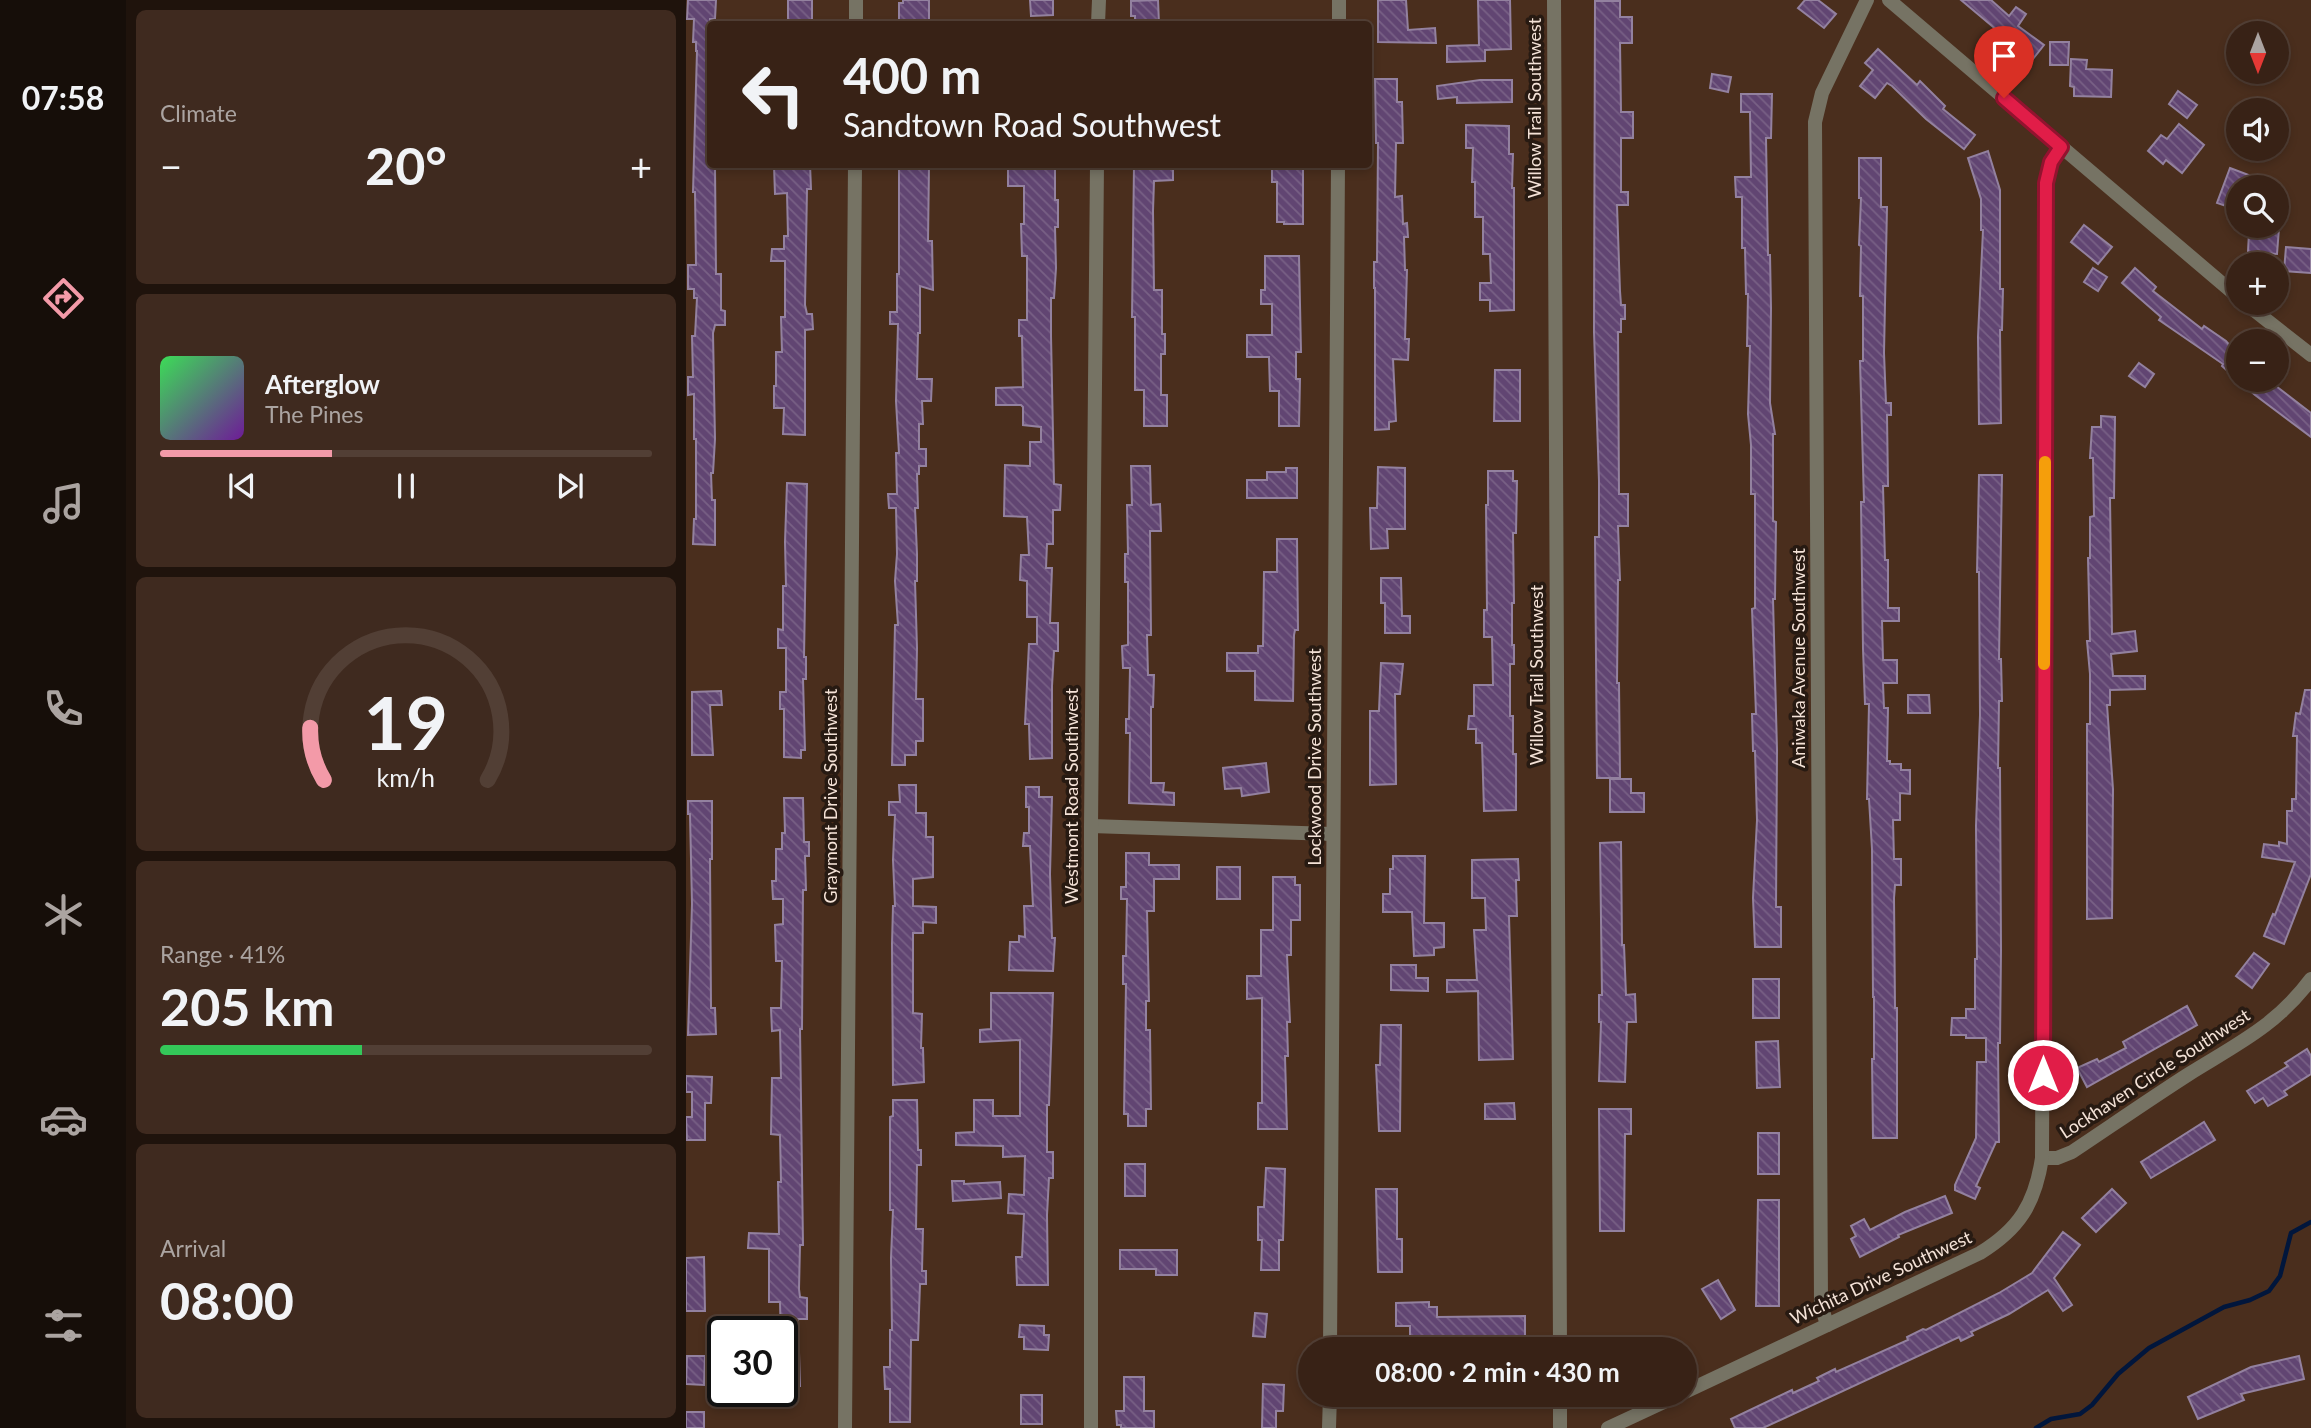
<!DOCTYPE html>
<meta charset="utf-8">
<style>
:root{--surface:#382216;--page:#3f2a1f;--text:#f1f3f6;--muted:#aba4a1;--line:#523f35;--accent:#f39aa8}
body{margin:0;font-family:Lato,sans-serif;background:var(--page);color:var(--text);height:100vh;display:flex;flex-direction:column;font-size:26px;white-space:nowrap}
*{box-sizing:border-box;margin:0}
p{font-size:23px;color:var(--muted)}
.icon{flex:none;width:38px;height:38px;fill:none;stroke:currentColor;stroke-width:2;stroke-linecap:round;stroke-linejoin:round}
.map{position:relative;flex:1;overflow:hidden}
.panel{display:flex;flex-direction:column;gap:10px;padding:10px;background:#1f130c;width:560px}
.panel>*{flex:none}
.guide{position:absolute;left:21px;top:21px;width:665px;height:147px;border-radius:7px;box-shadow:0 4px 10px #0003,0 0 0 2px var(--line);background:#382216;color:var(--text);overflow:hidden}
.needle{width:46px;rotate:180deg}
.fabs{position:absolute;left:1540px;top:21px;display:grid;gap:14px}
.fabs a{display:grid;place-items:center;width:63px;height:63px;border-radius:50%;background:var(--surface);box-shadow:0 4px 10px #0003,0 0 0 2px var(--line);font-size:35px}
.speed{position:absolute;left:21px;top:1316px;display:flex;gap:14px;font-size:35px;font-weight:700;text-align:center}
.speed>*{display:grid;place-content:center;width:91px;height:91px;border-radius:50%;background:var(--surface);box-shadow:0 4px 10px #0003,0 0 0 2px var(--line);line-height:1}
.speed .limit{border:4px solid #111;border-radius:10px;background:#fff;color:#111}
.pin{position:absolute;display:grid;place-items:center;width:60px;height:60px;color:#fff;margin:-72px -30px;border-radius:50% 50% 50% 0;rotate:-45deg;box-shadow:0 0 7px #0007}
.pin .icon{rotate:45deg}
.me{position:absolute;width:77px;margin:-38px;rotate:0deg;stroke-linejoin:round;filter:drop-shadow(0 0 5px #0008)}
.turn{display:flex;align-items:center;gap:24px;height:147px;padding:0 21px;font-size:32px}
.turn .icon{width:91px;height:91px;stroke-width:2.5}
.turn b{display:block;font-size:49px;line-height:60px}
.big{font-size:52px;font-weight:700;line-height:1.1}
.panel .card{flex:1;display:flex;flex-direction:column;justify-content:center;gap:10px;min-width:0;padding:0 24px;border-radius:10px;background:var(--page)}
.panel .dial{align-items:center;gap:0}
.dial svg{height:182px;overflow:visible;fill:none;stroke:var(--line);stroke-width:7;stroke-linecap:round;text-anchor:middle}
.dial text{fill:var(--text);stroke:none}
.song{display:flex;align-items:center;gap:21px}
.cover{width:84px;height:84px;border-radius:10px;background:linear-gradient(135deg,hsl(130 70% 55%),hsl(280 70% 35%))}
.played{height:7px;border-radius:4px;background:linear-gradient(90deg,var(--accent) 35%,var(--line) 35%)}
.keys{display:flex;justify-content:space-around;direction:ltr}
.heat{display:flex;justify-content:space-between;align-items:center;font-size:38px;direction:ltr}
.charge{height:10px;border-radius:5px;background:linear-gradient(90deg,#34c759 41%,var(--line) 0)}
.trip{position:absolute;left:612px;top:1337px;width:399px;height:70px;border-radius:35px;background:var(--surface);box-shadow:0 4px 10px #0003,0 0 0 2px var(--line);font-weight:700;line-height:70px;text-align:center}
main{display:flex;flex:1;min-height:0}
.dock{display:flex;flex-direction:column;width:126px;justify-content:space-around;align-items:center;background:#160e09;color:var(--muted)}
.dock .icon{width:49px;height:49px}
.dock .selected{color:var(--accent)}
.dock b{font-size:32px;color:var(--text)}
.map>svg:first-child{display:block}
.lines{fill:none;stroke-linecap:round;stroke-linejoin:round}
.stream{stroke:#01163c;stroke-width:4.5}
.building{fill:url(#building-back-hatch);stroke:#93819f;stroke-width:2}
.minor{stroke:#767364;stroke-width:14}
.route-casing{stroke:#92132f;stroke-width:18}
.route{stroke:#e11d48;stroke-width:12}
.slow{stroke:#f59e0b;stroke-width:12}
.labels{text-anchor:middle;stroke-width:7;stroke-linejoin:round;paint-order:stroke}
.street-label{font-size:18px;fill:#f4e2d7;stroke:#271a12}
</style>
<main>
<nav class="dock">
<b>07:58</b>
<svg class="icon selected" aria-label="directions" viewBox="0 0 24 24"><path d="M12 3l9 9-9 9-9-9zM9 14v-3h6M13 9l2 2-2 2"/></svg>
<svg class="icon" aria-label="music" viewBox="0 0 24 24"><path d="M9 18V5l10-2v13"/><circle cx="6" cy="18" r="3"/><circle cx="16" cy="16" r="3"/></svg>
<svg class="icon" aria-label="phone" viewBox="0 0 24 24"><path d="M5 4h4l2 5-3 2q2 4 5 5l2-3 5 2v4C11 20 4 13 5 4z"/></svg>
<svg class="icon" aria-label="climate" viewBox="0 0 24 24"><path d="M12 3v18M4 7l16 10M4 17L20 7"/></svg>
<svg class="icon" aria-label="car" viewBox="0 0 24 24"><path d="M5 17H2v-5l4-1 3-4h7l3 4 3 1v5h-3M9 17h6M6 11h13"/><circle cx="7" cy="17" r="2"/><circle cx="17" cy="17" r="2"/></svg>
<svg class="icon" aria-label="filters" viewBox="0 0 24 24"><path d="M4 7h16M4 17h16"/><circle cx="9" cy="7" r="2"/><circle cx="15" cy="17" r="2"/></svg>
</nav>
<section class="panel">
<div class="card"><p>Climate</p>
<div class="heat"><a>−</a><b class="big">20°</b><a>+</a></div>
</div>
<div class="card">
<div class="song"><i class="cover"></i><div><b>Afterglow</b><p>The Pines</p></div></div>
<div class="played"></div>
<div class="keys"><svg class="icon" aria-label="previous" viewBox="0 0 24 24"><path d="M18 5L8 12l10 7zM5 5v14"/></svg><svg class="icon" aria-label="pause" viewBox="0 0 24 24"><path d="M8 5v14M16 5v14"/></svg><svg class="icon" aria-label="next" viewBox="0 0 24 24"><path d="M6 5l10 7-10 7zM19 5v14"/></svg></div>
</div>
<div class="card dial"><svg viewBox="0 0 100 80">
<path d="M14 69A42 42 0 1 1 86 69"/>
<path d="M14 69A42 42 0 0 1 8 46" stroke="#f39aa8"/>
<text x="50" y="56" font-size="32" font-weight="700">19</text>
<text x="50" y="72" font-size="11">km/h</text>
</svg></div>
<div class="card"><p>Range · 41%</p><b class="big">205 km</b><div class="charge"></div></div>
<div class="card"><p>Arrival</p><b class="big">08:00</b></div>
</section>
<div class="map">
<svg width="1625" height="1428" viewBox="0 0 1625 1428">
<defs>
<pattern id="building-back-hatch" width="6" height="6" patternUnits="userSpaceOnUse" patternTransform="scale(1.75)"><rect width="6" height="6" fill="#614572"/><path d="M-1 5l2 2M0 0l6 6M5-1l2 2" fill="none" stroke="#786085"/></pattern>
</defs>
<rect width="100%" height="100%" fill="#4a2e1d"/>
<g class="lines">
<path class="stream" d="M1350,1428L1365,1419L1394,1414L1406,1405L1432,1374L1463,1348L1538,1307L1564,1300L1583,1291L1594,1276L1605,1233L1625,1222"/>
</g>
<g class="building">
<path d="M2,0H30L29,19H24V167H29L30,274H35V310L39,311V325H29L27,333L29,439L27,473H25L26,500H29V545L7,544L8,519H10V439H8V394L2,395V377H7L6,336H9L11,298H8V289H2V265H10L9,192H7L11,51H10V42H7L8,19H1Z"/>
<path d="M102,0H126V20L102,21Z"/>
<path d="M217,0H243V20H213V3H217Z"/>
<path d="M344,0H367V15L345,16Z"/>
<path d="M472,0L473,24H449V16H445V1Z"/>
<path d="M692,0H720L722,30L749,28L750,43L692,42Z"/>
<path d="M792,0H824L825,49L799,50V61L761,62V46L793,45Z"/>
<path d="M1119,0H1132L1150,14L1138,28L1112,8Z"/>
<path d="M1275,0H1305L1323,16L1330,7L1340,14L1332,26L1358,45L1347,59L1311,33L1312,31Z"/>
<path d="M909,1H934V17H946V43H934L935,112H947V138H935V192H942V205H931L934,291L935,305H939V319H935V332H932L933,494H942V526H932L934,580H932L931,683H933L934,778H911L909,537H913V481L908,332Z"/>
<path d="M1364,42H1383L1382,65H1364Z"/>
<path d="M1192,49L1231,85L1234,81L1259,106L1257,109L1289,135L1278,149L1240,119L1206,86L1201,83L1189,98L1174,86L1187,70L1179,63Z"/>
<path d="M1385,59L1401,60L1400,69L1426,70L1425,97L1388,96V87L1384,86Z"/>
<path d="M1026,74L1045,77L1042,92L1024,88Z"/>
<path d="M689,79H711V102H716L717,143H710L709,197L716,196L717,224L721,223L722,237H718L719,270H721L719,339H723L722,360L707,359L710,421L703,422V429L689,430V288H688V262H691L692,143H690Z"/>
<path d="M794,80H826V102L771,103V97L752,99L751,86Z"/>
<path d="M1492,91L1511,105L1501,118L1483,104Z"/>
<path d="M1055,94H1086L1085,138H1080L1082,255H1084L1085,308L1084,403L1089,434H1087V521L1090,522L1089,599H1087L1091,750L1090,907H1095V947H1069L1067,898L1071,820L1069,751H1067L1066,714H1070L1066,609L1069,608V494H1065V445L1062,414L1064,346H1061L1062,294H1060L1059,248H1056V197H1050L1049,177H1065L1064,112H1055Z"/>
<path d="M1493,124L1518,145L1496,173L1480,160L1477,164L1462,151L1475,135L1481,139Z"/>
<path d="M780,125L823,126V154H827L826,188H828V310L804,311V300H794V283H805L804,254H797V217H789V182H786L787,148H780Z"/>
<path d="M1302,151L1314,190V289H1317L1316,330H1314L1315,423L1293,424L1292,337L1297,230H1295V199L1282,158Z"/>
<path d="M1173,158H1195V207H1201L1198,353L1200,403H1205V415H1201L1202,486H1197L1199,560H1202V608H1213V621H1196L1197,660H1211V683H1197L1198,708H1202L1201,761H1204V764H1215V770H1224V794L1214,793V820H1207L1208,859H1215V885H1209L1208,898L1209,1008H1211V1138H1187L1186,1059H1188V997H1187L1186,849L1183,799H1181L1183,704H1179L1177,649L1175,502H1178L1174,361H1177V296H1174L1175,246L1173,245L1175,198H1173Z"/>
<path d="M124,164L125,189H121L119,305L121,314H126L127,329L119,330V435L97,434L98,408H88V386H90V352H96L95,317H99V261H85L86,249H98V236H102L101,193L89,194L88,166Z"/>
<path d="M451,164H487V180L468,181L467,211L468,290H476V334H479V354H475V395H481V426H458V390H449V317H446L448,166Z"/>
<path d="M586,164H617V224H598V222H591V182H586Z"/>
<path d="M213,166H243L242,241H246L247,290L234,286V333H232L231,379H246L245,401H236L237,424H233V449H240V466H233V474H231L232,508H229L231,554V581H229L231,648L230,699H237V741H230V755H219V765H206L209,625H212L209,581L211,554L210,508H203L202,494H211L210,453H213L210,401L212,324H204V312H211V274H213Z"/>
<path d="M322,166H369V200H372V227H369L370,268L368,298H365V336L368,484L375,485L374,510H367V544H361L360,568H366L364,623H372V651H368L366,686V758L344,759L343,724H339L343,644H351V617H341V581L334,580L335,555H343L341,517L318,516L319,465L344,466V442H355V427L337,425V407L335,405H310V388L337,387L336,336H333V320H341V256H336L335,224H338V186H322Z"/>
<path d="M1544,168L1568,177L1564,187H1552V210L1531,203Z"/>
<path d="M1398,225L1426,247L1412,264L1385,242Z"/>
<path d="M1576,227L1593,228L1591,254L1562,252L1563,232L1576,233Z"/>
<path d="M1600,247L1625,249V273L1598,271Z"/>
<path d="M579,256H613L615,352H610V379H614L613,426H593V391H584L583,357H561V335H586V304H575V290H579Z"/>
<path d="M1407,268L1421,277L1412,291L1398,282Z"/>
<path d="M1449,268L1470,287L1467,291L1516,329L1518,326L1540,341L1552,355V380H1582L1625,413V437L1569,395L1536,366L1537,364L1473,320L1475,317L1436,283Z"/>
<path d="M1453,363L1468,374L1459,387L1443,376Z"/>
<path d="M809,370H834V421H808Z"/>
<path d="M1415,416L1429,417L1428,498H1424L1426,634L1449,631L1451,651L1425,654L1427,676H1459V689L1424,690V705H1421L1427,789L1426,918L1401,919V724H1404V674L1401,641H1404L1402,558H1404V517L1408,516L1407,458H1404L1406,427H1415Z"/>
<path d="M445,466H464L465,505L474,504L475,531H464L465,635H461L462,675H468L467,707H465V783H478L477,792L488,793V805L443,803L444,733H440V719H443L444,668H437L436,646L442,645V582H439V554H442L441,505H446Z"/>
<path d="M692,467L719,468V529H701L702,548L685,549L684,508H691Z"/>
<path d="M600,468H611V498H561V480H581V472H600Z"/>
<path d="M802,471H827V481H831L830,533H827L828,603H826V645H828V664H824V716H827V754H830V810L798,811L796,743H790V729H782L783,716H788V685H807L806,637H798V610H801L800,505H802Z"/>
<path d="M1293,475H1316L1313,659H1315L1316,701H1313L1312,768H1314L1315,950L1314,1043H1312L1313,1142H1310L1290,1186L1294,1188L1289,1199L1269,1190V1185L1290,1138L1291,1062H1300V1038H1280V1035H1265L1266,1018H1280V1009H1289V959H1291L1290,826L1294,715L1293,572H1291Z"/>
<path d="M101,483L121,484L118,657H120V679H117L119,750H115V758L98,757V709H94V692H100V648H92V629L97,630V586H100L99,542Z"/>
<path d="M591,539H611L612,630H609L608,635L607,701L569,700V671H541V653H572V646H577L578,572H591Z"/>
<path d="M695,578H715L716,616H724V633H699V603H695Z"/>
<path d="M695,663L717,664L714,694H709L710,784L684,785V711H693Z"/>
<path d="M1619,690H1625V874L1598,944L1578,936L1587,914L1589,915L1609,862L1576,857L1578,844L1593,846V842L1601,844V811H1606V799H1610L1611,736H1607L1610,713L1614,714Z"/>
<path d="M35,691L36,705H24L27,755H6V692Z"/>
<path d="M1222,695H1243L1244,713H1222Z"/>
<path d="M580,763L583,792L556,796L555,788L539,789L537,768Z"/>
<path d="M924,779H945V793H958V812H924Z"/>
<path d="M213,785H230V813H240V837H247V877L227,879V906L250,907V923L237,922V933H227V1013L236,1014L235,1048H237L238,1082L207,1085L206,944L207,906H209L207,860L209,815H203V802H214Z"/>
<path d="M340,787H353V797H366L364,874L366,938H369L367,971L323,970L324,942H333V936L339,937L338,906H347L344,846H337L338,833H343V807H340Z"/>
<path d="M98,798H117L118,842H123V856H119L120,890H117L116,1029H114L117,1245H114L113,1289L114,1297L121,1298V1319H112L114,1386H96L94,1302H83V1249L62,1248L63,1233L93,1234L92,1182H95L94,1135L85,1134L86,1078H95L94,1030L86,1031L85,1008H95L96,961H90L89,925L97,924V899H87L86,881H90V849H96V833H99Z"/>
<path d="M2,801H26V859H24L25,1008H29L30,1034L2,1035L6,904L4,814H2Z"/>
<path d="M935,842L936,945H938L940,995L949,994L950,1022H941L939,1082L913,1081L915,1022H913V995H916L914,843Z"/>
<path d="M440,853H463V865H493V879H468V911H461L463,1001H460V1030H464L465,1109H460V1126H442V1114H438L440,984H437V956H440L441,899H435V887H440Z"/>
<path d="M707,856H739L738,923H758V947L748,948V955L728,956L726,912H697V894H704V869H707Z"/>
<path d="M832,859L833,880H830L831,916H823L827,1059L793,1060L792,991L761,992V980H791L788,930H800L799,898H786V860Z"/>
<rect x="531" y="867" width="23" height="32"/>
<path d="M587,877H609V885H614V920H605V955H601L604,1022H601L602,1056H599L601,1129H572V1103H576V998L561,999V976H575V930H587Z"/>
<path d="M1568,953L1583,964L1566,988L1550,976Z"/>
<path d="M705,965H730V978H742V991L705,990Z"/>
<rect x="1067" y="979" width="26" height="39"/>
<path d="M305,993H367L363,1105H361V1152H367V1178H363L361,1215L362,1285H331L330,1257H336L338,1214L322,1213L323,1194L338,1195L339,1156L317,1157V1146L270,1145V1133L288,1132V1100H307V1116H334V1040L294,1042V1030L305,1029Z"/>
<path d="M1501,1006L1511,1025L1401,1087L1391,1068L1411,1059L1413,1062L1440,1048L1437,1042Z"/>
<path d="M695,1025H715L714,1131H693L690,1065H694Z"/>
<path d="M1092,1041L1094,1087L1071,1088L1070,1042Z"/>
<path d="M1621,1049L1625,1056V1074L1598,1091L1601,1095L1582,1106L1577,1098L1569,1103L1561,1091L1602,1066L1599,1063Z"/>
<path d="M0,1076L26,1077L25,1103H19V1140H1L0,1117H6V1092H0Z"/>
<path d="M207,1100H231L232,1150H235V1165H231L230,1229H237L236,1271H240V1284H234L232,1340H225L224,1422H204V1389H199L198,1367H204V1330H206L205,1258L207,1210H204V1117L207,1116Z"/>
<path d="M828,1103L829,1119H799V1104Z"/>
<path d="M913,1109H945V1134H939L938,1231H914Z"/>
<path d="M1518,1122L1529,1140L1465,1178L1455,1162Z"/>
<rect x="1072" y="1133" width="21" height="41"/>
<rect x="439" y="1164" width="20" height="32"/>
<path d="M580,1168L599,1169L597,1240H593V1270H575L576,1240H572V1207H578Z"/>
<path d="M266,1181H278V1184L314,1182L315,1198L267,1201Z"/>
<path d="M690,1189H711V1239H716V1272H692Z"/>
<path d="M1426,1189L1440,1203L1410,1232L1396,1218Z"/>
<path d="M1259,1196L1266,1213L1212,1235L1213,1237L1174,1257L1165,1239L1170,1236L1165,1226L1178,1219L1184,1230L1219,1212Z"/>
<path d="M1072,1200H1093V1306H1070Z"/>
<path d="M1377,1232L1394,1245L1368,1278L1386,1305L1377,1311L1362,1290L1323,1314L1285,1332L1287,1335L1275,1341L1273,1337L1077,1428H1049L1045,1419L1106,1390L1107,1393L1133,1381L1131,1378L1149,1369L1150,1372L1222,1340L1221,1337L1237,1329L1240,1330L1313,1293L1346,1273Z"/>
<path d="M434,1250H491V1275H470V1269H434Z"/>
<path d="M18,1257L19,1311H0V1258Z"/>
<path d="M1032,1280L1049,1310L1035,1319L1016,1289Z"/>
<path d="M743,1302V1307H751V1317L839,1316V1344L750,1345V1349H724V1326H710V1303Z"/>
<path d="M569,1313L581,1314L579,1337L567,1336Z"/>
<path d="M334,1325L358,1326V1335H363L362,1350L338,1349V1337H333Z"/>
<path d="M1,1356H19L18,1385L0,1384Z"/>
<path d="M1613,1356L1618,1379L1555,1394L1558,1400L1512,1419L1502,1397L1565,1367Z"/>
<path d="M438,1377H458V1411H468V1428H435V1425H431L430,1411H438Z"/>
<path d="M577,1384L598,1385L597,1411H590V1428H576Z"/>
<rect x="335" y="1395" width="21" height="29"/>
<rect x="0" y="1412" width="18" height="16"/>
</g>
<g class="lines">
<g class="minor">
<path d="M868,0L874,1349"/>
<path d="M1203,0L1552,297"/>
<path d="M170,24V0"/>
<path d="M412,24L413,0"/>
<path d="M653,24V0"/>
<path d="M1559,303L1625,355"/>
<path d="M405,826L647,834"/>
<path d="M1356,1158H1371L1386,1152C1425,1126 1464,1099 1503,1074C1551,1044 1590,1026 1625,979"/>
<path d="M1141,1325L1135,1304L1129,122L1136,93L1181,0"/>
<path d="M644,1349L652,164"/>
<path d="M999,1392L1294,1253C1333,1229 1349,1204 1356,1158L1360,183L1365,162L1375,147"/>
<path d="M874,1395V1428"/>
<path d="M159,1428L169,164"/>
<path d="M405,1428V826L411,164"/>
<path d="M643,1428L644,1395"/>
<path d="M922,1428L993,1395"/>
</g>
</g>
<g class="lines">
<g class="route-casing">
<path id="route" d="M1318,98L1375,147L1365,162L1360,183L1357,1075"/>
</g>
<use href="#route" class="route"/>
<path class="slow" d="M1358,664L1359,462"/>
</g>
<g class="labels">
<g class="street-label">
<text transform="translate(849 108) rotate(-90)" y="6">Willow Trail Southwest</text>
<text transform="translate(1113 658) rotate(-90)" y="6">Aniwaka Avenue Southwest</text>
<text transform="translate(851 675) rotate(-90)" y="6">Willow Trail Southwest</text>
<text transform="translate(629 757) rotate(-90)" y="6">Lockwood Drive Southwest</text>
<text transform="translate(145 796) rotate(-90)" y="6">Graymont Drive Southwest</text>
<text transform="translate(386 796) rotate(-90)" y="6">Westmont Road Southwest</text>
<text transform="translate(1469 1074) rotate(-33)" y="6">Lockhaven Circle Southwest</text>
<text transform="translate(1195 1278) rotate(-25)" y="6">Wichita Drive Southwest</text>
</g>
</g>
</svg>
<div class="fabs">
<a><svg class="needle" viewBox="-14 -14 28 28"><path d="M0-13l5 13h-10z" fill="#e53935"/><path d="M0 13l5-13h-10z" fill="#aba4a1"/></svg></a>
<a><svg class="icon" aria-label="sound" viewBox="0 0 24 24"><path d="M4 9h4l5-4v14l-5-4H4zM17 9q2 3 0 6"/></svg></a>
<a><svg class="icon" aria-label="search" viewBox="0 0 24 24"><circle cx="10" cy="10" r="6"/><path d="M15 15l6 6"/></svg></a>
<a>+</a>
<a>−</a>
</div>
<div class="speed"><div class="limit">30</div></div>
<div class="pin" style="left:1318px;top:98px;background:#d93025"><svg class="icon" aria-label="arrive" viewBox="0 0 24 24"><path d="M6 21V4h12l-3 4 3 4H6"/></svg></div>
<svg class="me" style="left:1357px;top:1075px" viewBox="-20 -20 40 40"><circle r="17" fill="#e11d48" stroke="#fff" stroke-width="3"/><path d="M0-11L8 9 0 5-8 9z" fill="#fff"/></svg>
<div class="trip">08:00 · 2 min · 430 m</div>
<div class="guide">
<div class="turn"><svg class="icon" aria-label="left" viewBox="0 0 24 24"><path d="M17 20v-9H6M10 6l-5 5 5 5"/></svg><div><b>400 m</b>Sandtown Road Southwest</div></div>
</div>
</div>
</main>
